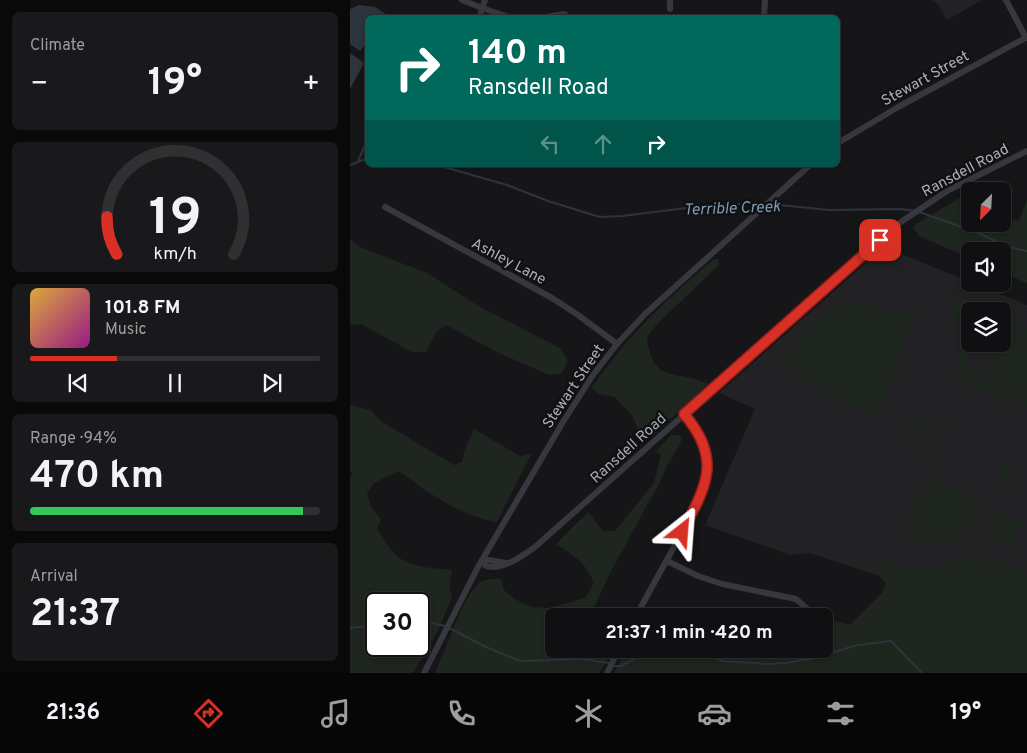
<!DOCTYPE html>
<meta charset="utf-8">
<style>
:root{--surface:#101012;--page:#19191b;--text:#f1f3f6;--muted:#9c9d9f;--line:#303032;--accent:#d93025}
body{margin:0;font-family:Overpass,sans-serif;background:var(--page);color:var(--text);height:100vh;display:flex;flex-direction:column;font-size:19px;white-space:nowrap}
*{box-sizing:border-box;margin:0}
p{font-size:16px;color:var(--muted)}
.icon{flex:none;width:28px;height:28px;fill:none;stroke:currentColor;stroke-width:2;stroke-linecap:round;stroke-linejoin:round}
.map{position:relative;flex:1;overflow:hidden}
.drawer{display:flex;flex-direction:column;gap:12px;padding:12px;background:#09090a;width:350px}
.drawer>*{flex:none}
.banner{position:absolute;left:15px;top:15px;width:475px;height:152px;border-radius:8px;box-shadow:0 2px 8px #0003,0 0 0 1px var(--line);background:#00695c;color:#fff;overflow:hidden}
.needle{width:32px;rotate:204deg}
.buttons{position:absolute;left:611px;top:182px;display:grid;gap:10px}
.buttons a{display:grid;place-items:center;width:50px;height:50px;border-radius:8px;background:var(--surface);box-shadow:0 2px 8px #0003,0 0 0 1px var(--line);font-size:25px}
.speed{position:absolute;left:15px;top:592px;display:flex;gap:10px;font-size:25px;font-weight:700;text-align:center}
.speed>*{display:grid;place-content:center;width:65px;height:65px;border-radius:50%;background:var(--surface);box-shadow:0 2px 8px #0003,0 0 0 1px var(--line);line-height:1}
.speed .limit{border:2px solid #111;border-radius:8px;background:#fff;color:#111}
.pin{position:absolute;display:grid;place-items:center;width:42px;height:42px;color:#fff;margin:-21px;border-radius:10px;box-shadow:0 2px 8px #0006}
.me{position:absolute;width:55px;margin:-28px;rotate:28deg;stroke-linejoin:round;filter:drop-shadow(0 0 4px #0008)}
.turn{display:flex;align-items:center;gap:18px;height:105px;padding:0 20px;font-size:22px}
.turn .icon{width:65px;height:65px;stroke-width:2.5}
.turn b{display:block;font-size:35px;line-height:42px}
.lanes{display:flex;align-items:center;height:48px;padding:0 20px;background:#0003;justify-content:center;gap:25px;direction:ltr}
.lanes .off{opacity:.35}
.big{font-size:38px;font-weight:700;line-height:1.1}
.drawer .tile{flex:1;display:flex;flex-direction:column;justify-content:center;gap:8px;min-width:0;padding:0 18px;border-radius:8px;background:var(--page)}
.drawer .dial{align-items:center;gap:0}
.dial svg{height:130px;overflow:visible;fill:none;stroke:var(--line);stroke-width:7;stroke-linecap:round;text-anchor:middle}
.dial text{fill:var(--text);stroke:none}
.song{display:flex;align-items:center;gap:15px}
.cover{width:60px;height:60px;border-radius:8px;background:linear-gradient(135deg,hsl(40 70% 55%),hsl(310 70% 35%))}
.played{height:5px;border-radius:2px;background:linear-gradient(90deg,var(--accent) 30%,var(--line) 30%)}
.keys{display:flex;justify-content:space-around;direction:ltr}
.heat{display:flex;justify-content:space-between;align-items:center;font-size:28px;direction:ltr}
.charge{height:8px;border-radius:4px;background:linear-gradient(90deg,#34c759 94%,var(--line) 0)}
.trip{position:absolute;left:195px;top:608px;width:288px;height:50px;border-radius:8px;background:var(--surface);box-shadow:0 2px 8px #0003,0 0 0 1px var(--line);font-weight:700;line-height:50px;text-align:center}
.tab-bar{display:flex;height:80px;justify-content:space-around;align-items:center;background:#060607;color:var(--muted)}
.tab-bar .icon{width:35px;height:35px}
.tab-bar .selected{color:var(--accent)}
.tab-bar b{font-size:22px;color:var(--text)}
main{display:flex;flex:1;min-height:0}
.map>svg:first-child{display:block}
.built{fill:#222225;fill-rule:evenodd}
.green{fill:#1e261f;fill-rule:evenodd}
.water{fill:#2c353c}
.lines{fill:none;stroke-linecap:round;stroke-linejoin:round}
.stream{stroke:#2c353c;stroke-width:2}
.street{stroke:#37383d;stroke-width:6}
.route-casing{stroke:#8d1f18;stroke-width:12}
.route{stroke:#d93025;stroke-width:9}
.labels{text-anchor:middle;stroke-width:5;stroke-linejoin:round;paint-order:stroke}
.street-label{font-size:15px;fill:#a8adb8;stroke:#111113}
.water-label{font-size:16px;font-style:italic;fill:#7f9bb3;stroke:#111113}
</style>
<main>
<section class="drawer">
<div class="tile"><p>Climate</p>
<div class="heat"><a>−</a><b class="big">19°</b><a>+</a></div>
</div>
<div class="tile dial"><svg viewBox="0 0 100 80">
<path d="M14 69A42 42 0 1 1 86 69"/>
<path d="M14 69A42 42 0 0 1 8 46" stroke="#d93025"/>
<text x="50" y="56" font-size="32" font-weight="700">19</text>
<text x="50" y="72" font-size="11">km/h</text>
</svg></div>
<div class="tile">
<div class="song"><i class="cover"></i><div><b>101.8 FM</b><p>Music</p></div></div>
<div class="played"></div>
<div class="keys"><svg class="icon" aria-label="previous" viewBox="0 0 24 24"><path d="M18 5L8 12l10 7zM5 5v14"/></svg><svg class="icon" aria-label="pause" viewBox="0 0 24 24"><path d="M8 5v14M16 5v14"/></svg><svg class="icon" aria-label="next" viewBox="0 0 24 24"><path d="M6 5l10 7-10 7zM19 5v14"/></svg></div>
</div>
<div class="tile"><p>Range · 94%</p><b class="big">470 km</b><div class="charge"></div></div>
<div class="tile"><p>Arrival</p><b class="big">21:37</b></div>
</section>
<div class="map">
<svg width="677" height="673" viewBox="0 0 677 673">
<rect width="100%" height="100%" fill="#161618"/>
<g class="built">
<path d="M581,0H632L597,20L589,6Z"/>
<path d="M534,247L620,282V284H625L677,305V574L543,580L459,553L440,555L355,525L405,409L369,393ZM620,311H652V344H620Z"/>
</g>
<g class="green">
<path d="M611,197L620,202V224H646L647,226L670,219L677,200V283L653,273L652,251H620V258L569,236L563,227L566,224Z"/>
<path d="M0,239L10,247L77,273L130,307L210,348L218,361L212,373L199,375L151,354L96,325L86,332L76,352H62L11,324L0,325Z"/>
<path d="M364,259H369L368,266L309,322L297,336C302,387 328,368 358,384L302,436L294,438L289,432L282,415L265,397L249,394L241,388C257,367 272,346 290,328C313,303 338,281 364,259Z"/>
<path d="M601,294L642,311H620L619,325L600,317L605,306L598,302Z"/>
<path d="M517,303L563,316L545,360L551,363L541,384H540L528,410L519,413L476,395V388L431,367L452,332L480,307L487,305Z"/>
<path d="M652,316L677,326V335L653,326Z"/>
<path d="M620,328L618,359L625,374L634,381L677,399V409L605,379L608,371L613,372C606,356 608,341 620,328Z"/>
<path d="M654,330L677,339V396L634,378L648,344H652Z"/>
<path d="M0,405L21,410L32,422L104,465L112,462L115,449L124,429L170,456L182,453L147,522C112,517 77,492 49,471L24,483L17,493L21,507L31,519L27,529C34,537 38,548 46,555C60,568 83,568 102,570L99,587L102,597L87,633L63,673H0V477L2,474L0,471ZM26,604H69V646H26Z"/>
<path d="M563,416L565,417L563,421L591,433L593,429H595L591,442H589L590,437L562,425L560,429H558Z"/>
<path d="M321,435H329L332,438C330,446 325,452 321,459C313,472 310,485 301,498L260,573L240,616H204V649H258L260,655L249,673H85C94,654 114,595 128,584C135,578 142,579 151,579L154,590L165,599L181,607L200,608L235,598L244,583C236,563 224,555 206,544L238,512L253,531H265L304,483L311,454L305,452Z"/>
<path d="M554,436H556L555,441L583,453L586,449L587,452C579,459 559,449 553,441Z"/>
<path d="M655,464L661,465L662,478L659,481L654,480L649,473L650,467Z"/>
<path d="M581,478L609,490L635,508C621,538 589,551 557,539L564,509L576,481Z"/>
<path d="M647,513L672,523L663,545L638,535Z"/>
<path d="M615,557C637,557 657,566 677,573V673H264L277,649H474V618L500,625L532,593L536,584L530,577L527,565C537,559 550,567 561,568C580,569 597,562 615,557Z"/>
</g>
<g class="water">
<path d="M9,5L25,7L36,14L34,17L18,18L17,42L10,51L0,44V9Z"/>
<path d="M0,53L14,63L0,89Z"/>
</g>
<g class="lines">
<g class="stream">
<path d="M8,161L18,138"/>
<path d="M0,165L18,158"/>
<path d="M87,165L157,185L198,201L250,217L272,216L368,204H415"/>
<path d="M420,204L479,210L551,209L565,211"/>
<path d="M569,212L626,232L658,247L677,251"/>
<path d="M69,620L95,626"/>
<path d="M0,628L26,625"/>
<path d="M99,628L136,647L170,661L233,659L259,663"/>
<path d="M354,649L372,661L418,664L436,663L459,659L508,645L541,641L572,673"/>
<path d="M265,666H271L302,649"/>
</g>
<g class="street">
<path d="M112,0L132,8L162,18"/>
<path d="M656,0L676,38"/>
<path d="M320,9V0"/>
<path d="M129,18L135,0"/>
<path d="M189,18L215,14"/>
<path d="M414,18L415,0"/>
<path d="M488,143L550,106L677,37"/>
<path d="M35,207L202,298L228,315L267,344"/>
<path d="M317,561L348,576L372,584L446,599L459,610"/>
<path d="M156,563L139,560H132L136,566C152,571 172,556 185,547L551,222L597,191L677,151"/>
<path d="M286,616L347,505L355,484L357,461L355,447L350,435L334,414"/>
<path d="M74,673L128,567L213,422L243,375L267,344L295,314L460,165"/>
<path d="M257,673L269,649"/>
</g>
</g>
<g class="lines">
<g class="route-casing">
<path id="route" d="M332,532C356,487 373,459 334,414L530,240"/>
</g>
<use href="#route" class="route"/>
</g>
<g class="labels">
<g class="street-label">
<text transform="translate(575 78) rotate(-29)" y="5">Stewart Street</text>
<text transform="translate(615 170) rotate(-28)" y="5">Ransdell Road</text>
<text transform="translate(159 261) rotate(28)" y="5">Ashley Lane</text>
<text transform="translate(223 386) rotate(-56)" y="5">Stewart Street</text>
<text transform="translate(278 448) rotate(-42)" y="5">Ransdell Road</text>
</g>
<g class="water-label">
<text transform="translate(382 207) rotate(-2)" y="6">Terrible Creek</text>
</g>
</g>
</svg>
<div class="buttons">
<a><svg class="needle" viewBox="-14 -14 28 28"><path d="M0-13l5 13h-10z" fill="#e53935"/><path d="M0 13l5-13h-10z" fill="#9c9d9f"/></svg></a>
<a><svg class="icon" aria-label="sound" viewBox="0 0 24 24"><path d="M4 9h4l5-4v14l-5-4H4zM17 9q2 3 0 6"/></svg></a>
<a><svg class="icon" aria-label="layers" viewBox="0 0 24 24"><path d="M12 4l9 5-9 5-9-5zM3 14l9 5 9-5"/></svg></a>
</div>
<div class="speed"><div class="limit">30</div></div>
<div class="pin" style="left:530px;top:240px;background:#d93025"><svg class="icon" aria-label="arrive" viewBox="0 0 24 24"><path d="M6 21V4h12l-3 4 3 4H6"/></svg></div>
<svg class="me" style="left:332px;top:532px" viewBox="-20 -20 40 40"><path d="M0-17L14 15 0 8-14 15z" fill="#d93025" stroke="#fff" stroke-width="4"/></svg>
<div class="trip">21:37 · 1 min · 420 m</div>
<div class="banner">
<div class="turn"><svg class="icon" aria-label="right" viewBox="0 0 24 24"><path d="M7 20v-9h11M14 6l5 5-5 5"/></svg><div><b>140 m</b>Ransdell Road</div></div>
<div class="lanes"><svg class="icon off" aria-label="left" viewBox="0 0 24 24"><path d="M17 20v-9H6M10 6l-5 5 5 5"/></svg><svg class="icon off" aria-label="ahead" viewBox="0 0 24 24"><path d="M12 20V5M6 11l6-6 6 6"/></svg><svg class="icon" aria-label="right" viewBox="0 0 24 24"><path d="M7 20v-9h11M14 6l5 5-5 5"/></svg></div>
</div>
</div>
</main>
<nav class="tab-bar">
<b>21:36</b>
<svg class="icon selected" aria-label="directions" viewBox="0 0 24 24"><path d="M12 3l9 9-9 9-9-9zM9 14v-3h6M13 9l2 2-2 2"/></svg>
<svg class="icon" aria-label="music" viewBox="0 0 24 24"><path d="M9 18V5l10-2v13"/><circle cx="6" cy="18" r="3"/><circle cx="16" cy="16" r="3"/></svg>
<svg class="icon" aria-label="phone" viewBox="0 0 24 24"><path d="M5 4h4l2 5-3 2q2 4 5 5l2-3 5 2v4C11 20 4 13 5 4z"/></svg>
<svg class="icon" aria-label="climate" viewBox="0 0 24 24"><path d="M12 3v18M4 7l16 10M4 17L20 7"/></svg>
<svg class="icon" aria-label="car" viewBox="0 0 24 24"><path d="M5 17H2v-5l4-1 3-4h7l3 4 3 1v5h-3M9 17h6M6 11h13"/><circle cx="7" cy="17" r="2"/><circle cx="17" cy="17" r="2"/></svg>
<svg class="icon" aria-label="filters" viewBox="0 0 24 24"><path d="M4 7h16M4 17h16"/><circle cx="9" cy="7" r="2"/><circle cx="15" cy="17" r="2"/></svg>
<b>19°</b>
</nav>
